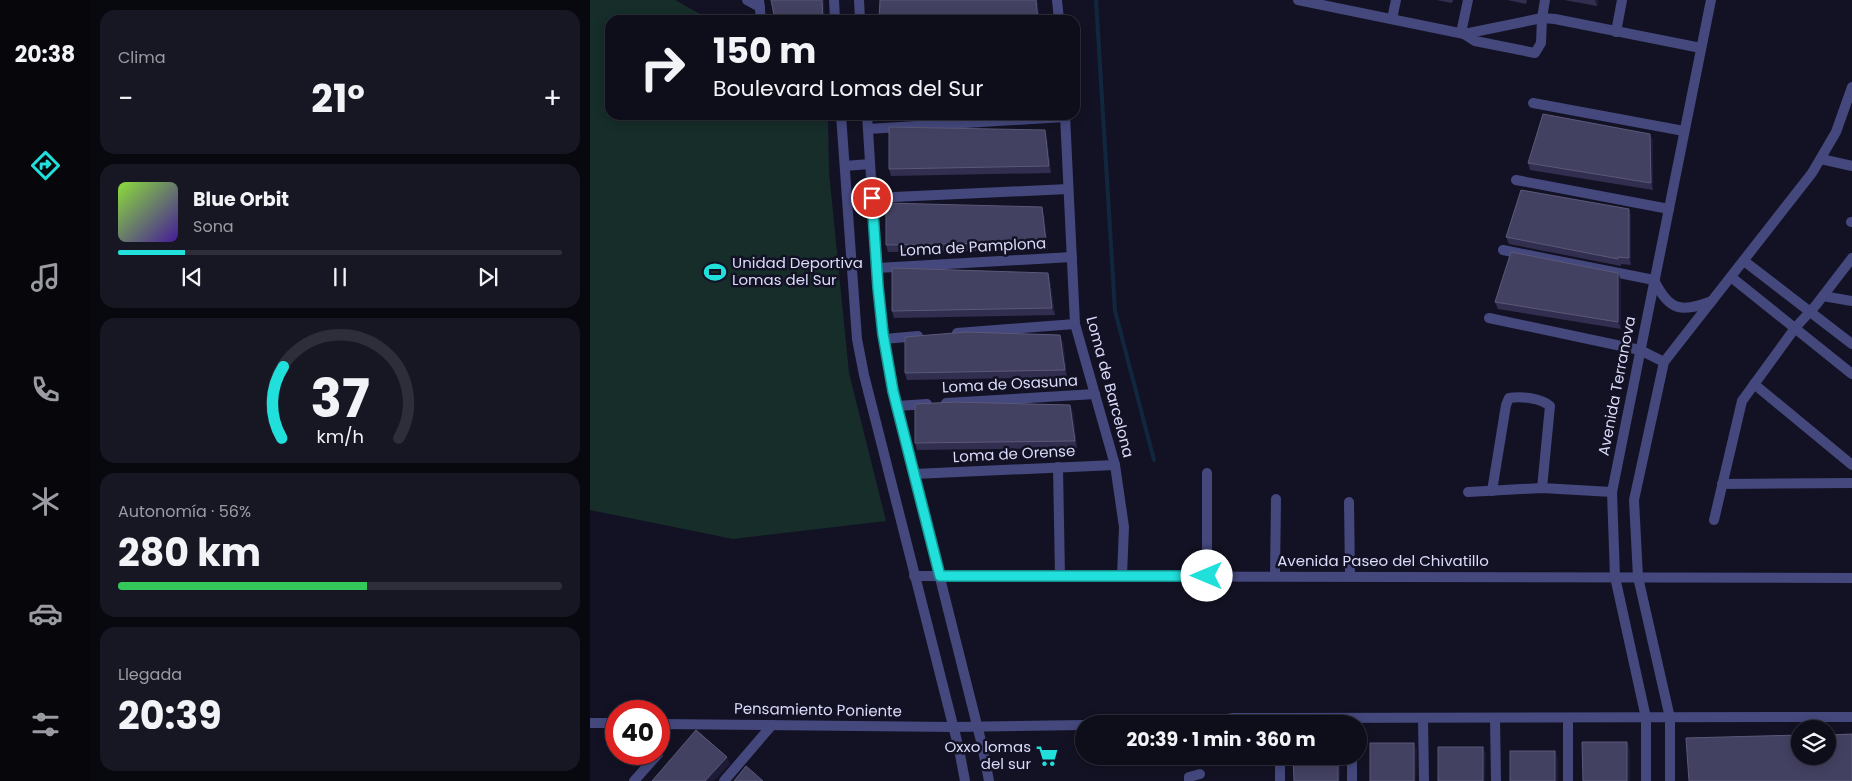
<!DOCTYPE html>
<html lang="es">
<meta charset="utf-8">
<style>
:root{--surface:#0e0e1b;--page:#171724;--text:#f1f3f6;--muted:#9b9ca3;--line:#2e2e3a;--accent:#21e0dc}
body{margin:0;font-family:Poppins,sans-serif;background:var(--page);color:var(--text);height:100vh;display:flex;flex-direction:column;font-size:19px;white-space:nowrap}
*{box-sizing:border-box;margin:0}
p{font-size:16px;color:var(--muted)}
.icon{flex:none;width:28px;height:28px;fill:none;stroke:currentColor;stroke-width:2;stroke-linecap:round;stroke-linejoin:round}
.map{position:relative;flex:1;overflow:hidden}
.side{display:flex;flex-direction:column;gap:10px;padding:10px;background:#08080f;width:500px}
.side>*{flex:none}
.guide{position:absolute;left:15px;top:15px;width:475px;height:105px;border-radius:15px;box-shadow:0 2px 12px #0003,0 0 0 1px var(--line);background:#0e0e1b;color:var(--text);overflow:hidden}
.controls{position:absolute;left:1201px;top:720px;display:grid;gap:10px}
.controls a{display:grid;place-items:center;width:45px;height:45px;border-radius:50%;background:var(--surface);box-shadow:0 2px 12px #0003,0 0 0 1px var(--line);font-size:25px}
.speed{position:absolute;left:15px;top:700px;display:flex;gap:10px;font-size:25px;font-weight:700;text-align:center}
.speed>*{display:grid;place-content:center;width:65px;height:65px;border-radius:50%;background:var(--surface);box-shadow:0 2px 12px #0003,0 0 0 1px var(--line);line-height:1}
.speed .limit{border:8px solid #d22;background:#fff;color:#111}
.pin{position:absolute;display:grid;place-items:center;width:42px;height:42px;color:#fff;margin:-21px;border:2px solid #fff;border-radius:50%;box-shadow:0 1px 5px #0007}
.me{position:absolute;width:55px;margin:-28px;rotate:270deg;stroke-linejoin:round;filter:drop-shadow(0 0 4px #0008)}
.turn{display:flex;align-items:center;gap:18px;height:105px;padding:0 25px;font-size:22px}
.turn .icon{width:65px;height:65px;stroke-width:2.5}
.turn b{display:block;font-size:35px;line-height:42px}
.big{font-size:38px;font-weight:700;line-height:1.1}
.side .widget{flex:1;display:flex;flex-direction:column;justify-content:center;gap:8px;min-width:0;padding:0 18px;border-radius:15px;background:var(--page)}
.side .dial{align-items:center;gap:0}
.dial svg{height:130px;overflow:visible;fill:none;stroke:var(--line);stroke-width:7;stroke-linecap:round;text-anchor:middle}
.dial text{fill:var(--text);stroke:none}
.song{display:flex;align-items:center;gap:15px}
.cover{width:60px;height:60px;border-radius:8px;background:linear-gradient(135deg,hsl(90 70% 55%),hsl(260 70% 35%))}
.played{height:5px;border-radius:2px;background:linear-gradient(90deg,var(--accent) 15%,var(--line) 15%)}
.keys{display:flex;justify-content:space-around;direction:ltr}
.heat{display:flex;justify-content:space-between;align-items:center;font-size:28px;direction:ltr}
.charge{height:8px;border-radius:4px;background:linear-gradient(90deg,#34c759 56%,var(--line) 0)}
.trip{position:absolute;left:485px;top:715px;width:292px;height:50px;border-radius:25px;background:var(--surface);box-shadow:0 2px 12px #0003,0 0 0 1px var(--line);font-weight:700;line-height:50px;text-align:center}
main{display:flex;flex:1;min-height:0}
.tab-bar{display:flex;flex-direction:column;width:90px;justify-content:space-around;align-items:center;background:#06060b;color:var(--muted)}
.tab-bar .icon{width:35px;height:35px}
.tab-bar .on{color:var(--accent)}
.tab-bar b{font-size:22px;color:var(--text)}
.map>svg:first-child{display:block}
.pitch{fill:#162d2a}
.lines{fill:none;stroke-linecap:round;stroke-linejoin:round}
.stream{stroke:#11273e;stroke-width:4}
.minor{stroke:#44487d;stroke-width:10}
.tertiary{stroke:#44487d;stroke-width:10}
.wall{fill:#312e4f}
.shaded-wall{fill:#1d1b36}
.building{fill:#434161;stroke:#5b5979}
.route-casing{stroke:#15928f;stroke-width:12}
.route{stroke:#21e0dc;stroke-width:9}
.labels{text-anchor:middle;stroke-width:5;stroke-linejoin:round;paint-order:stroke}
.street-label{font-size:15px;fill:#dadbfa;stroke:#131224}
.poi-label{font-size:15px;fill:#dadbfa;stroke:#131224;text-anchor:start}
</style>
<main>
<nav class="tab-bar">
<b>20:38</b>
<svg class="icon on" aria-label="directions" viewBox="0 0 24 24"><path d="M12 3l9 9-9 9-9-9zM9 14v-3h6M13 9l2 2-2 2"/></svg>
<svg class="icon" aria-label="music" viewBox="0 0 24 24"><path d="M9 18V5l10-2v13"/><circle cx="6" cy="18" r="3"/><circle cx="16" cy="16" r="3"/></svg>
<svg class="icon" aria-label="phone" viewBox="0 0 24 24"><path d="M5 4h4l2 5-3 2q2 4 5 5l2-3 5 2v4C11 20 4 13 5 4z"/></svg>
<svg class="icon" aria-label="climate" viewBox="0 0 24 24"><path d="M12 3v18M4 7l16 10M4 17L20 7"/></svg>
<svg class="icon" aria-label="car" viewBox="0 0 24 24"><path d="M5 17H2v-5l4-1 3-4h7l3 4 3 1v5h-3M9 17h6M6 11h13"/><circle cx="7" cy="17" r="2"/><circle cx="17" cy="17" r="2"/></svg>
<svg class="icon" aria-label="filters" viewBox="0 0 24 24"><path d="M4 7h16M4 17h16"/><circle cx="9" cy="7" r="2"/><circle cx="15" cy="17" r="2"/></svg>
</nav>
<section class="side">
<div class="widget"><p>Clima</p>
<div class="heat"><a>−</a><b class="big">21°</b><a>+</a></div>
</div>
<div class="widget">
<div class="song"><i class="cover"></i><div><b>Blue Orbit</b><p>Sona</p></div></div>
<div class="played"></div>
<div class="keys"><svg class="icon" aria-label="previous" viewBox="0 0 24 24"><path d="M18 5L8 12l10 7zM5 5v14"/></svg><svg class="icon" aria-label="pause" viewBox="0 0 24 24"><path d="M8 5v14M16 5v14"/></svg><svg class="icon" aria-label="next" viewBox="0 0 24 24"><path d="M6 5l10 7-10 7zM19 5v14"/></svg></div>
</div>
<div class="widget dial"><svg viewBox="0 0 100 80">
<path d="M14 69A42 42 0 1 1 86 69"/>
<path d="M14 69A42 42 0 0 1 15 25" stroke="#21e0dc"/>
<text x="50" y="56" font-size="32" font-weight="700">37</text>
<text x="50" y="72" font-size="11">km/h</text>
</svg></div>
<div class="widget"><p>Autonomía · 56%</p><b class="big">280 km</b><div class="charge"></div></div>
<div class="widget"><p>Llegada</p><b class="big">20:39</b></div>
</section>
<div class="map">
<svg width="1262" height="781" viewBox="0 0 1262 781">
<rect width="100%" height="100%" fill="#131224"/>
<path class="pitch" d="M0,0H85L121,20H20V115H238L239,172L259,373L296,521L143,539L0,510Z"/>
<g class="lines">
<path class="stream" d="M506,0L525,311L564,460"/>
<g class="minor">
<path d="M157,0L170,7"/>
<path d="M169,0L171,20"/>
<path d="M467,0L469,20"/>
<path d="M708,0L874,34L952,18L965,19L1111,48"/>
<path d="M802,19L806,0"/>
<path d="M1026,32L1032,0"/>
<path d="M871,33L878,0"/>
<path d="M874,34L885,41L945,53L951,43L952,18L955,0"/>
<path d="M943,103L1094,131"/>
<path d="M475,115L485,324L525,465L534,527L532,576"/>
<path d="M278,129L475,117"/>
<path d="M1231,159L1262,166"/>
<path d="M926,180L1079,209"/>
<path d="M282,198L478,189"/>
<path d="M1261,222H1262"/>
<path d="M913,250L1064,280"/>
<path d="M287,268L482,257"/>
<path d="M1233,296L1262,301"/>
<path d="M899,318L1050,350"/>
<path d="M367,333L485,324"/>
<path d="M294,339L328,336"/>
<path d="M1164,384L1262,465"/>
<path d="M356,403L505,394"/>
<path d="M307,406L337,404"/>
<path d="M468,467L470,576"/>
<path d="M324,474L525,465"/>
<path d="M1132,484L1262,483"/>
<path d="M902,491L916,405L919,398C931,396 951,398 960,406L952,488"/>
<path d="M878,492L952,488L1022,492"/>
<path d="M759,502L760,576"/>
<path d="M1124,520L1152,401L1205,328L1226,305L1262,258"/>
<path d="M617,576V473"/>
<path d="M685,576L686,499"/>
<path d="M833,718L834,781"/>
<path d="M905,718L906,781"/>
<path d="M978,718V781"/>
<path d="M690,756V781"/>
<path d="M762,756V781"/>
<path d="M44,781L68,754"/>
<path d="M134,781L182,725"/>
<path d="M599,781V777L610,774"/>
</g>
<g class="tertiary">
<path d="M244,0L245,20"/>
<path d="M269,0L270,20"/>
<path d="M251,115L267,339L274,375L369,749L375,781"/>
<path d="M277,115L288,287L293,334L303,391L392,745L399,781"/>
<path d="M255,166L280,164"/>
<path d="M1154,261L1262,344"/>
<path d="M1141,277L1262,374"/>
<path d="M1064,280C1079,311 1091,313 1122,301"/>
<path d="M1050,350L1074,362"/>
<path d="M324,576L1262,578"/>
<path d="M0,723H26"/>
<path d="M69,724L363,727L494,725"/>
<path d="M585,724L617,723L643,718L1262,717"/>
<path d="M1056,781V718L1025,577L1022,492L1121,0"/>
<path d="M1080,781V718L1048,577L1044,500L1074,362L1222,173L1246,132L1262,87"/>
</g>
</g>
<g class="wall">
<path d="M846,0H863L862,3Z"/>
<path d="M917,0H937L936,4Z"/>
<path d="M974,0H1008L1007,6Z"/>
<path d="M1060,134L1063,141V190L940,170L938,163Z"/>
<path d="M457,138L461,173L301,176L299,169Z"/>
<path d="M1039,209L1041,216V265L1031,264V266L919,244L916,237Z"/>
<path d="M454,214L458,250L298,252L296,245Z"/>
<path d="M458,273L460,280L465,315L304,318L302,311Z"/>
<path d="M1031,280V329L908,309L905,302Z"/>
<path d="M473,342L477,377L317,380L315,373Z"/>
<path d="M480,405L483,412L487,448L327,450L325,443Z"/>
</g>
<g class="shaded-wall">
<path d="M232,0H234L235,20H233Z"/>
<path d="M446,0H447L448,3L450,20H448Z"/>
<path d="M1005,0H1008L1007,6Z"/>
<path d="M455,130L457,138L461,173L459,166Z"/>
<path d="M1060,134L1063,141V190L1061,183Z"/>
<path d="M452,207L454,214L458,250L456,242Z"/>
<path d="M1039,209L1041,216V265L1039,258Z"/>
<path d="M458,273L460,280L465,315L462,308Z"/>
<path d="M1028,273L1031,280V329L1028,322Z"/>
<path d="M470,335L473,342L477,377L475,370Z"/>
<path d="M480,405L483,412L487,448L485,441Z"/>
<path d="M1037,742L1040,749V781H1037Z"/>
<path d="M824,743L827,750L826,781H824Z"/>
<path d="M893,747L896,754L895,781H893Z"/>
<path d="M965,751L968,758V781H965Z"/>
<path d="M748,756H751L750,781H748Z"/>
<path d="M137,757L140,764L124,781H115Z"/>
</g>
<g class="building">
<path d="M181,0H232L233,20H185Z"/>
<path d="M290,0H446L448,20H289Z"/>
<path d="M953,114L1060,134L1061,183L938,163Z"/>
<path d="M299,127L455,130L459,166L299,169Z"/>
<path d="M931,190L1039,209V258L1028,257V259L916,237Z"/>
<path d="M296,203L452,207L456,242L296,245Z"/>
<path d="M921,252L1028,273V322L905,302Z"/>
<path d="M302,268L458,273L462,308L302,311Z"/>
<path d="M376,332L470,335L475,370L315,373V337Z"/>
<path d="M365,402L480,405L485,441L325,443V404Z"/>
<path d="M106,730L137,757L115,781H62Z"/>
<path d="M1262,734V781H1099L1096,738L1210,735V756H1238V735Z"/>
<path d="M992,742H1037V781H993Z"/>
<rect x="780" y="743" width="44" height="38"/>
<rect x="848" y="747" width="45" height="34"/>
<rect x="920" y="751" width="45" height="30"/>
<path d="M703,756H748V781H704Z"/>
<path d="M156,766L173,781H144Z"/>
</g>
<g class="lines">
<g class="route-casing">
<path id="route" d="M282,198L288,287L293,334L303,391L350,576H617"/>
</g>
<use href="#route" class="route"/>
</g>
<defs>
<g id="stadium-bare" transform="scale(1.725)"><path d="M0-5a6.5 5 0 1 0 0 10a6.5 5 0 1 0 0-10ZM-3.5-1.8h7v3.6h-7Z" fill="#21e0dc" stroke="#131224" stroke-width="2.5" paint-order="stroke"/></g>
<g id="supermarket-bare" transform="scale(1.725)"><path d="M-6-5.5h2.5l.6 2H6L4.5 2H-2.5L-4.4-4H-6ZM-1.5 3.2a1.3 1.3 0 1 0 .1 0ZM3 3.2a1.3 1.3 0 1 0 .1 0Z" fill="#21e0dc" stroke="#131224" stroke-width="2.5" paint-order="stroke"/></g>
</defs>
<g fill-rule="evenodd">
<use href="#stadium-bare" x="125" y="272"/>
<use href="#supermarket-bare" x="457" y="756"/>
</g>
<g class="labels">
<g class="street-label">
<text transform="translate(383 247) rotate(-3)" y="5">Loma de Pamplona</text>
<text transform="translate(420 384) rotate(-3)" y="5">Loma de Osasuna</text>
<text transform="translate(1027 386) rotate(-79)" y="5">Avenida Terranova</text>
<text transform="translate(520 387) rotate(75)" y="5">Loma de Barcelona</text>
<text transform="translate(424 454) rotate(-3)" y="5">Loma de Orense</text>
<text x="793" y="566">Avenida Paseo del Chivatillo</text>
<text transform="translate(228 710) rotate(1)" y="5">Pensamiento Poniente</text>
</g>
<g class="poi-label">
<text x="142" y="268">Unidad Deportiva<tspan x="142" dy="17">Lomas del Sur</tspan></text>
<text x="441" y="752" text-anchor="end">Oxxo lomas<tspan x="441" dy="17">del sur</tspan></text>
</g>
</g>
</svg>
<div class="controls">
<a><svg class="icon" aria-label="layers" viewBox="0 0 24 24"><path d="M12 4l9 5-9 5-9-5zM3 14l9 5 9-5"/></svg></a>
</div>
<div class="speed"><div class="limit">40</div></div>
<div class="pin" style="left:282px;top:198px;background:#d93025"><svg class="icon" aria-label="arrive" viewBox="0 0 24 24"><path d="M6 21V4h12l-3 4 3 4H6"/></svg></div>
<svg class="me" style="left:617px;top:576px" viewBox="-20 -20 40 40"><circle r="19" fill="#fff"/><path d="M0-13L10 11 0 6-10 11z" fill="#21e0dc"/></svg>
<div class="trip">20:39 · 1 min · 360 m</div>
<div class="guide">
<div class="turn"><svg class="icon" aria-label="right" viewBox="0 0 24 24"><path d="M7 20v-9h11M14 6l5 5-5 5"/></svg><div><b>150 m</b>Boulevard Lomas del Sur</div></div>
</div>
</div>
</main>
